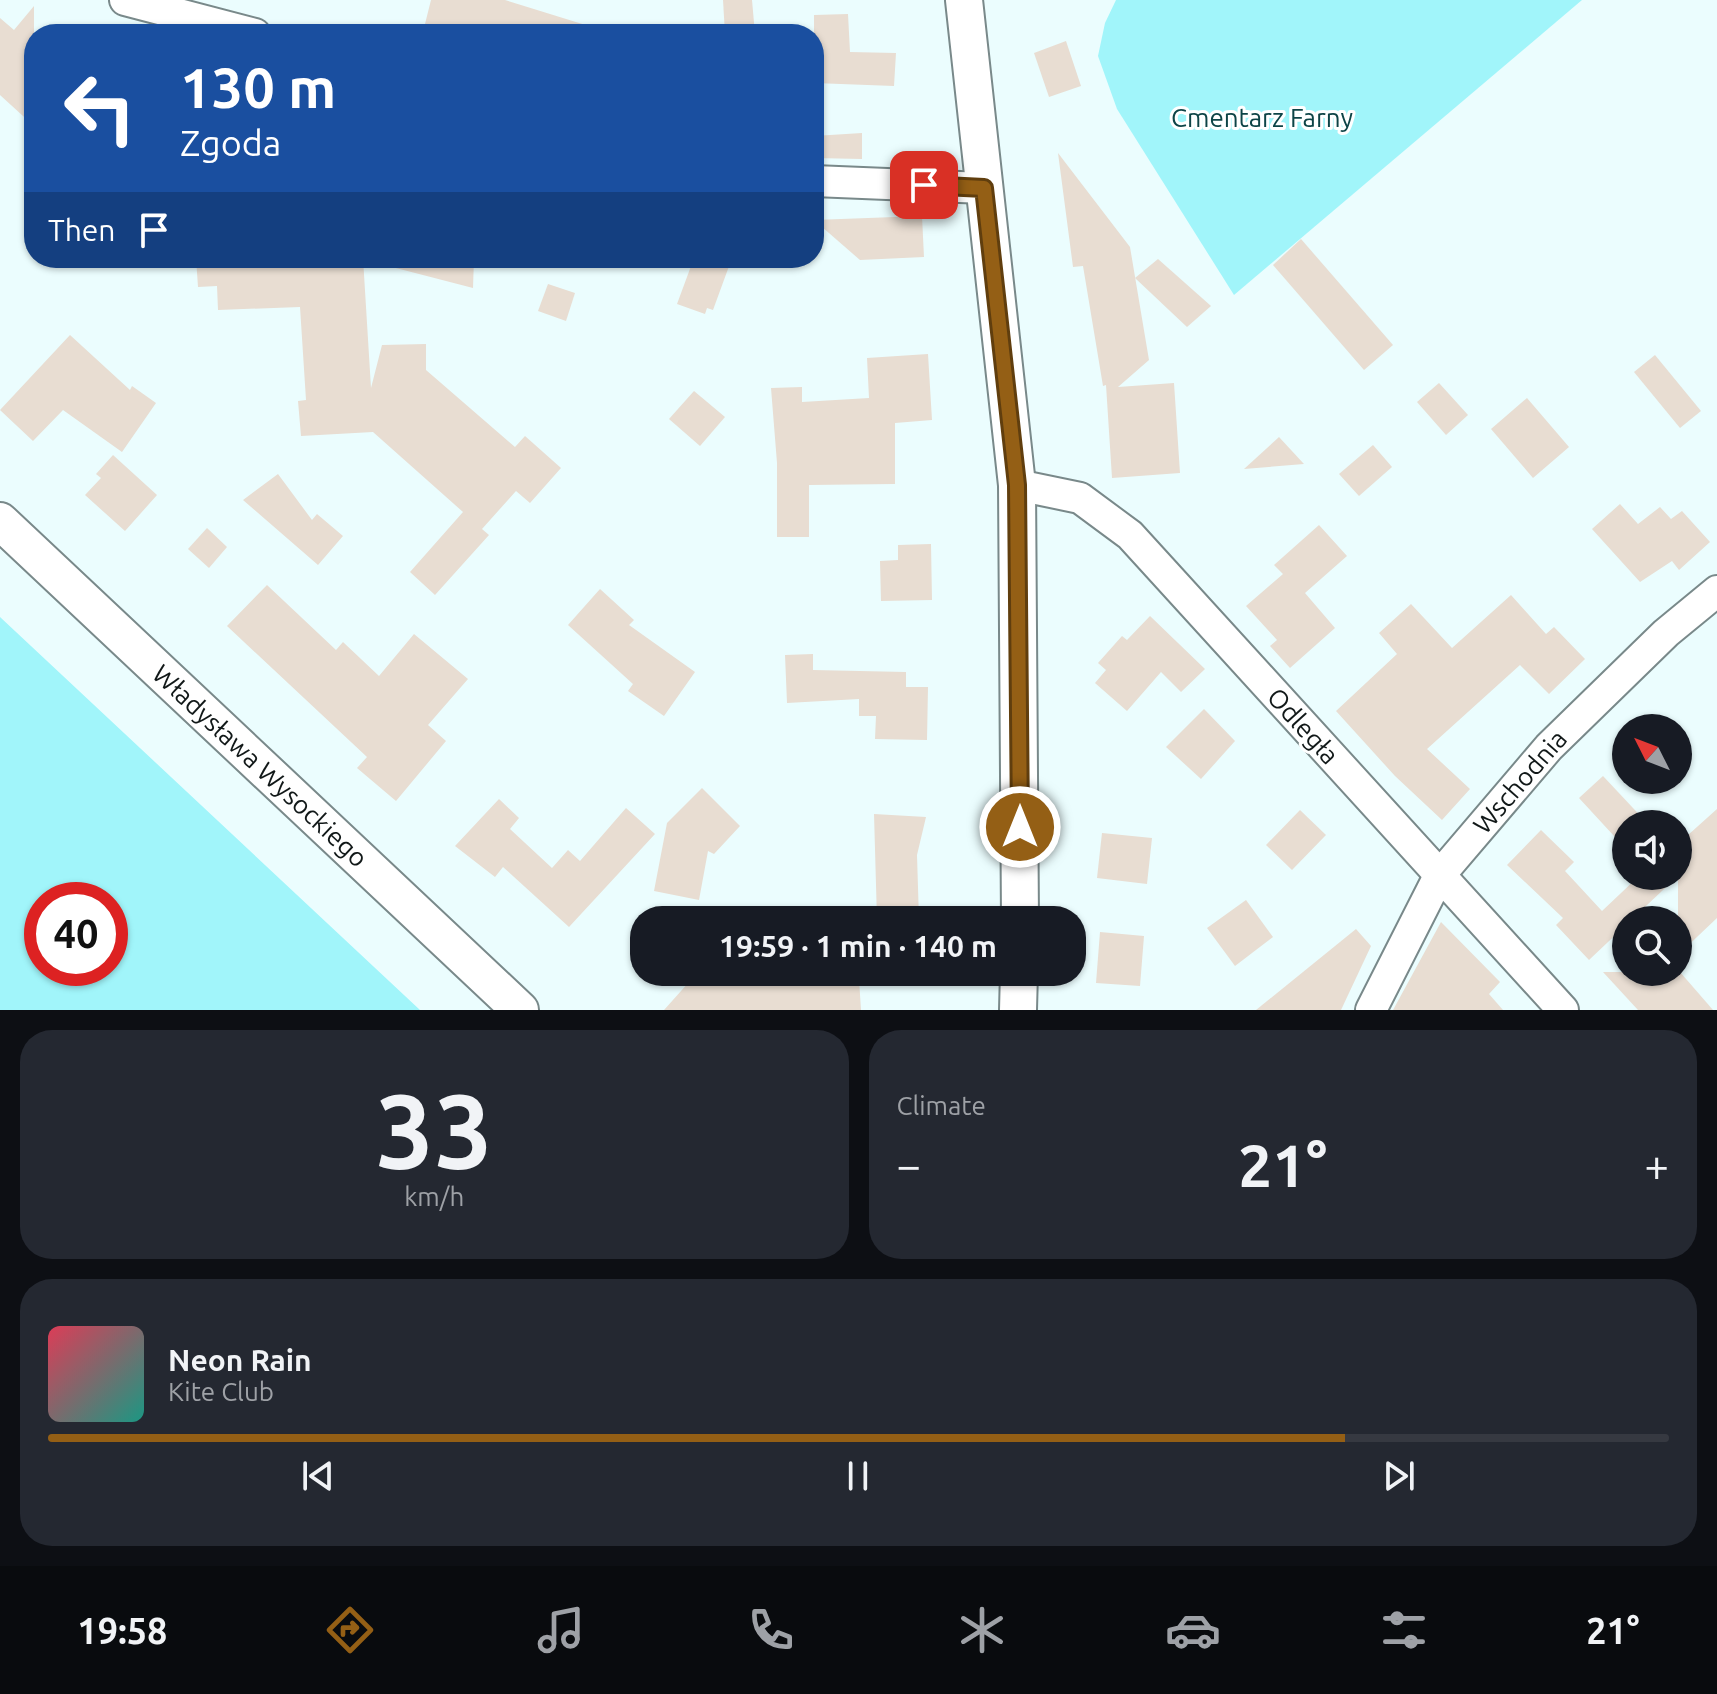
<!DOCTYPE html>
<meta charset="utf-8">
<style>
:root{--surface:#171b24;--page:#242831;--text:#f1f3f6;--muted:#9ea1a6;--line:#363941;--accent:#945f15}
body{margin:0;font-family:Ubuntu,sans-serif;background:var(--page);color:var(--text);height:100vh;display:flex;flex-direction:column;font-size:30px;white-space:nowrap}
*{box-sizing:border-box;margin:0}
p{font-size:26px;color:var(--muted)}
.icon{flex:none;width:44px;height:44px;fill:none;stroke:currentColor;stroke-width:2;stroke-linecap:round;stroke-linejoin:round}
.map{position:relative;height:1010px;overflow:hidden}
.drawer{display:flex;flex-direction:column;gap:20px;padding:20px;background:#0d0f14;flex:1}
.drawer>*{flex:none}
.top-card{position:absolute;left:24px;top:24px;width:800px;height:244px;border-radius:32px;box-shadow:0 2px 6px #0004;background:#1a4fa0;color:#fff;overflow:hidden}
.needle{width:52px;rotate:312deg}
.tools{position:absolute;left:1612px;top:714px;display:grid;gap:16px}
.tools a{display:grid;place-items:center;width:80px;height:80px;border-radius:50%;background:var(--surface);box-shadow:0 2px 6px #0004;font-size:40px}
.speed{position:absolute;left:24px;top:882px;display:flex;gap:16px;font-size:40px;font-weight:700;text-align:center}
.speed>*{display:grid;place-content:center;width:104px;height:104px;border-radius:50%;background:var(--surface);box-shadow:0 2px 6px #0004;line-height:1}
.speed .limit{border:12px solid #d22;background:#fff;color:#111}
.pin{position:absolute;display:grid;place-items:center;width:68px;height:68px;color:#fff;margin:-34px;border-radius:16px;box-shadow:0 4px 12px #0006}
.me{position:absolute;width:88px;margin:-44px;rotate:0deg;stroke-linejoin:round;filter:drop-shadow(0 0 6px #0008)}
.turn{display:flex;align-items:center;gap:28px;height:168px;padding:0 24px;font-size:36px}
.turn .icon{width:104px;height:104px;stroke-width:2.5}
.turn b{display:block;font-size:56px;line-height:68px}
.then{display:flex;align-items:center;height:76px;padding:0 24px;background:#0003;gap:16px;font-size:30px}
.big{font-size:60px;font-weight:700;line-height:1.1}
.drawer .card{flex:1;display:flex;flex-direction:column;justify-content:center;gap:12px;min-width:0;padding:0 28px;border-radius:32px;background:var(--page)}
.drawer .dial{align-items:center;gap:0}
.dial b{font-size:104px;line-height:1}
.song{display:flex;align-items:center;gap:24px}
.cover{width:96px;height:96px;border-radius:12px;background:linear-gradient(135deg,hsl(350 70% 55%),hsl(170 70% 35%))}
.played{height:8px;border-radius:4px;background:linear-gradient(90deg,var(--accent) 80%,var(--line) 80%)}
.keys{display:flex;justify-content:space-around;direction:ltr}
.heat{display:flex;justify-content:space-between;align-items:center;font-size:44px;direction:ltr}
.drawer .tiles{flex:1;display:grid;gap:20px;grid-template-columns:1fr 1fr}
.card:last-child{grid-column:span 2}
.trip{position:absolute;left:630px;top:906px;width:456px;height:80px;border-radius:32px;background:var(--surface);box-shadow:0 2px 6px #0004;font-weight:700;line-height:80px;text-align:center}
.tabs{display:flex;height:128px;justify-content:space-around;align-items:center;background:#090b0e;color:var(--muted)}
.tabs .icon{width:56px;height:56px}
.tabs .current{color:var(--accent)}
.tabs b{font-size:36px;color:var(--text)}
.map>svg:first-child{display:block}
.green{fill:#a1f5fa;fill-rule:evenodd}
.building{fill:#e8ddd2}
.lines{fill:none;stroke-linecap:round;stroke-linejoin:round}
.minor-casing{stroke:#79898a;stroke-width:34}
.tertiary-casing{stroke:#79898a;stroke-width:40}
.minor{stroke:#fff;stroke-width:30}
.tertiary{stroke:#fff;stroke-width:36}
.route-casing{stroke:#603e0e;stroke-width:20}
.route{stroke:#945f15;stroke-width:14}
.labels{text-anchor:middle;stroke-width:6;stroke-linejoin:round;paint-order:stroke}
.park-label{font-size:26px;fill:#0d4447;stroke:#fff}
.street-label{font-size:26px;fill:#111818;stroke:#fff}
</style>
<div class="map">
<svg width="1717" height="1010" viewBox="0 0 1717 1010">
<rect width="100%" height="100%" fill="#ebfdfe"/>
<g class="green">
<path d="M1116,0H1582L1234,295L1117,109L1098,56L1105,23Z"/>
<path d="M0,617L420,1010H0ZM42,900H110V968H42Z"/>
</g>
<g class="building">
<path d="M431,0H505L592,27L591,34H446L424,28Z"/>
<path d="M723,0H752L755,34H725Z"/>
<path d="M34,6V126L0,95V18L14,30Z"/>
<path d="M848,14L850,52L896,53L894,86L814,83V15Z"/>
<path d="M1066,41L1081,86L1049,97L1034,53Z"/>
<path d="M862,133V159L814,158V136Z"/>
<path d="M1058,153L1130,247L1149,360L1118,387L1174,383L1180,473L1112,478L1106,385L1103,386L1083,266L1073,267Z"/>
<path d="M922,216L924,257L860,260L814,220Z"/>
<path d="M1301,239L1393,345L1364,370L1273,265Z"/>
<path d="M196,258H363L371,388L382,345L426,344V370L515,447L525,436L561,468L530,503L516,491L482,529L489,535L435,595L410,572L463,512L373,432L301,436L298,401L306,400L300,307L218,310L217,286L198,287Z"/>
<path d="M393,258H474L473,288L392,267Z"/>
<path d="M694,258H732L713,310L707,308L705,314L677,304Z"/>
<path d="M1158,259L1211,306L1187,327L1135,278Z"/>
<path d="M548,284L575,293L566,321L538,311Z"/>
<path d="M70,335L130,390L132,386L156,403L122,452L63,410L33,441L0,410Z"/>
<path d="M928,354L932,420L895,423V484L809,485V537H777V463L771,388L802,387V402L869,398L867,358Z"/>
<path d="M1655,355L1701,411L1680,428L1634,372Z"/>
<path d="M1439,383L1468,415L1446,435L1417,402Z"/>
<path d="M694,391L725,417L700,446L669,419Z"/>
<path d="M1527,398L1569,447L1533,478L1491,429Z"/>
<path d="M1279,437L1304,464L1244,469Z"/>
<path d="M1373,445L1392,467L1359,496L1339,474Z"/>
<path d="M113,455L157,495L125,531L85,495L101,478L96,474Z"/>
<path d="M278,474L312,520L317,514L343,536L318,565L243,500Z"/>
<path d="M1620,504L1638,524L1660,507L1671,519L1682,511L1710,542L1679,570L1672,561L1640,582L1592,529Z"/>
<path d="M1319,525L1347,556L1305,593L1335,628L1290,668L1270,646L1277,640L1246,606L1283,574L1274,565Z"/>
<path d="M207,528L227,547L209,568L188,549Z"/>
<path d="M931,544L932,600L881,601L880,561L898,560V545Z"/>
<path d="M267,585L336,650L343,642L379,676L414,634L468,679L428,725L446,741L396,801L357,768L367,757L227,626Z"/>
<path d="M600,589L634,620L629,625L695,672L664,716L628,691L633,684L568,625Z"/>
<path d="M1511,595L1546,634L1554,627L1585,659L1549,694L1520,665L1427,749L1470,789L1442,820L1395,776L1336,711L1397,654L1379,633L1411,604L1452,648Z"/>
<path d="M1150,616L1205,669L1181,692L1161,672L1127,711L1095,683L1106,670L1098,663L1122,636L1127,640Z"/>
<path d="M813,654V670L906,672V687H928L927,740L875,739L876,716H859V699L787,703L785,655Z"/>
<path d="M1204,709L1235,741L1201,779L1166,747Z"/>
<path d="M1603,776L1648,824H1626V849L1579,798Z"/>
<path d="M702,788L740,826L714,854L708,851L699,900L654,891L667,823Z"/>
<path d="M499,799L519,818L510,829L552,868L568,850L580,861L626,808L655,834L569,927L503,867L495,877L455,846Z"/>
<path d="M1717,809V918L1678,955V876L1631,920H1626V925L1589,960L1556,925L1563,918L1507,865L1541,830L1574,862L1565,871L1602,911L1639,876H1678V844Z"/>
<path d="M1300,810L1326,835L1292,870L1266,845Z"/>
<path d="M874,814L926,817L917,855L919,920H877Z"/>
<path d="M1102,833L1152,838L1147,884L1097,878Z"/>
<path d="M1246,900L1273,937L1235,966L1207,928Z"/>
<path d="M1441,922L1500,982L1489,994L1503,1010H1393Z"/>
<path d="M1356,929L1371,946L1341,1010H1256Z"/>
<path d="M1100,932L1144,936L1140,986L1096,983Z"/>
<path d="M698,972H801L802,982L859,979L861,1010H664Z"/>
<path d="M1603,972H1680L1713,1010H1638Z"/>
</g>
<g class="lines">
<g class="minor-casing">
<g id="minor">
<path d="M125,0L255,34"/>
<path d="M814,181L984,188"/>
<path d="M1017,485L1080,498L1130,535L1563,1010"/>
<path d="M1371,1010L1439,876L1549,747L1666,633L1717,591"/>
</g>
</g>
<g class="tertiary-casing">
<g id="tertiary">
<path d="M964,0L1017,485L1020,920"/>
<path d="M0,521L520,1010"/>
<path d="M1018,1010L1019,972"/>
</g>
</g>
<use href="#minor" class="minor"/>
<use href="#tertiary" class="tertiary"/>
</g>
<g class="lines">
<g class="route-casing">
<path id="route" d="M924,185L984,188L1017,485L1020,827"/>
</g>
<use href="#route" class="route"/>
</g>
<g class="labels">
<g class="park-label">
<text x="1262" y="127">Cmentarz Farny</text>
</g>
<g class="street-label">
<text transform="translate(1303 726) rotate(48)" y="9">Odległa</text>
<text transform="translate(260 766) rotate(43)" y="9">Władysława Wysockiego</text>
<text transform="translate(1520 782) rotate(-49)" y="9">Wschodnia</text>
</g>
</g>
</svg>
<div class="tools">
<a><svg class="needle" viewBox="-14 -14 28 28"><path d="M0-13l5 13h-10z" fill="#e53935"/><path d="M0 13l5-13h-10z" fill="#9ea1a6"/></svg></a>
<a><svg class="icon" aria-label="sound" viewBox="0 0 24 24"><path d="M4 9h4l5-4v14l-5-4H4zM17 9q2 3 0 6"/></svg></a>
<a><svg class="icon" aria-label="search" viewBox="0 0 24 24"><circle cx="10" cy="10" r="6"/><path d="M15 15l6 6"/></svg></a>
</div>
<div class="speed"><div class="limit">40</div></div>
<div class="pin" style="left:924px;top:185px;background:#d93025"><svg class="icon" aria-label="arrive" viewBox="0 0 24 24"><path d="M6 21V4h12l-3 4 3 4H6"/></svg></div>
<svg class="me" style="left:1020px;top:827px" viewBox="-20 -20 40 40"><circle r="17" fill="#945f15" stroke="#fff" stroke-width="3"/><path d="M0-11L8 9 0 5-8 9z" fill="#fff"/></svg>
<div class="trip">19:59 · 1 min · 140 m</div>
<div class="top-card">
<div class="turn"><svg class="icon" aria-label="left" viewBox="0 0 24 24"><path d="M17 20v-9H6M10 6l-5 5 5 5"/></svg><div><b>130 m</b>Zgoda</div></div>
<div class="then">Then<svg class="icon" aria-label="arrive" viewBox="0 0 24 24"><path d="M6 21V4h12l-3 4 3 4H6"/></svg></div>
</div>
</div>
<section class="drawer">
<div class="tiles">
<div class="card dial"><b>33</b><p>km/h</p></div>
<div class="card"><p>Climate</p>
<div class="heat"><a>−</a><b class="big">21°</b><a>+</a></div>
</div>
<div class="card">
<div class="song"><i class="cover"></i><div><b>Neon Rain</b><p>Kite Club</p></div></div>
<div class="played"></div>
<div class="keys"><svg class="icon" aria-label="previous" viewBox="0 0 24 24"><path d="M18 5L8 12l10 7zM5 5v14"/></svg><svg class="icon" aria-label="pause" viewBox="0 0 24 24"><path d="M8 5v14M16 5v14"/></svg><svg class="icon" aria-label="next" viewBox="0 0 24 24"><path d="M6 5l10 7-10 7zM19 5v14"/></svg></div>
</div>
</div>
</section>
<nav class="tabs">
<b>19:58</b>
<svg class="icon current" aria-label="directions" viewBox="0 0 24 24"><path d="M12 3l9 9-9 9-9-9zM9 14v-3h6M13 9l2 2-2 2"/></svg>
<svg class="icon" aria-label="music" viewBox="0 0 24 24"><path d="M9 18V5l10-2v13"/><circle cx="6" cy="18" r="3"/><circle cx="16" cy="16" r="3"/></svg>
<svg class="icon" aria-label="phone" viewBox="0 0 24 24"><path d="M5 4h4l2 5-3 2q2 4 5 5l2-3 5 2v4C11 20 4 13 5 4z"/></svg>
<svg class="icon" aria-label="climate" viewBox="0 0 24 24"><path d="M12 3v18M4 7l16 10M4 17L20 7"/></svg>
<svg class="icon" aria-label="car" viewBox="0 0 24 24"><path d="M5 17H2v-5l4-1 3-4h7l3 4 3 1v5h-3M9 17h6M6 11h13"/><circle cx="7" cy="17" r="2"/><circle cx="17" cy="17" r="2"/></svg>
<svg class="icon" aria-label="filters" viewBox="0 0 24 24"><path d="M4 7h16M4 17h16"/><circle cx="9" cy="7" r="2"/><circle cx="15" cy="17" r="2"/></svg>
<b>21°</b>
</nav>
